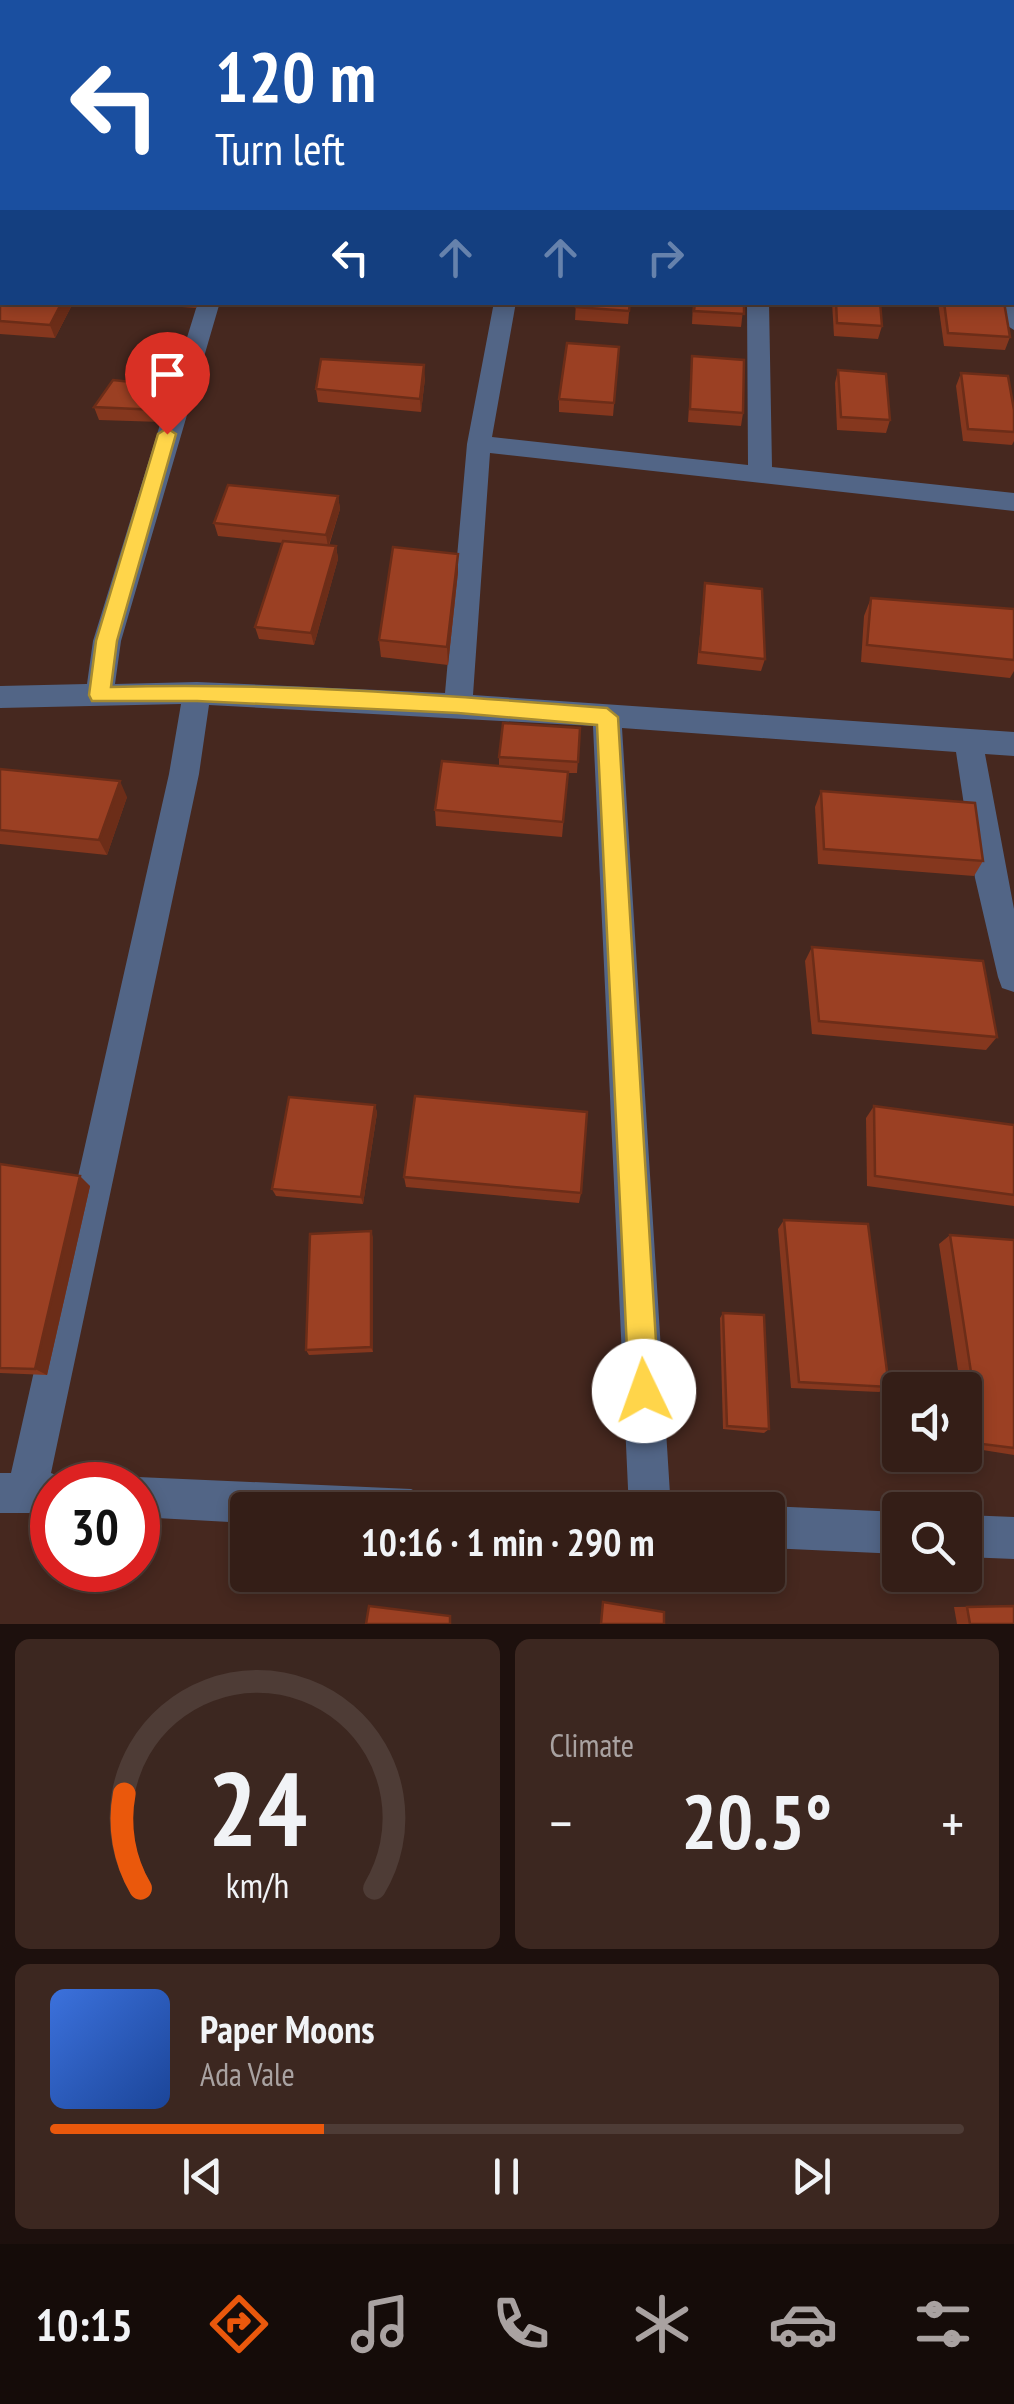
<!DOCTYPE html>
<meta charset="utf-8">
<style>
:root{--surface:#341e17;--page:#3c2720;--text:#f1f3f6;--muted:#a9a2a1;--line:#4e3c36;--accent:#ea580c}
body{margin:0;font-family:"PT Sans Narrow",sans-serif;background:var(--page);color:var(--text);height:100vh;display:flex;flex-direction:column;font-size:38px;white-space:nowrap}
*{box-sizing:border-box;margin:0}
p{font-size:32px;color:var(--muted)}
.icon{flex:none;width:55px;height:55px;fill:none;stroke:currentColor;stroke-width:2;stroke-linecap:round;stroke-linejoin:round}
.map{position:relative;height:1624px;overflow:hidden}
.panel{display:flex;flex-direction:column;gap:15px;padding:15px;background:#1d100d;flex:1}
.panel>*{flex:none}
.banner{position:absolute;left:0px;top:0px;width:1015px;height:305px;box-shadow:0 5px 15px #0003,0 0 0 2px var(--line);background:#1a4fa0;color:#fff;overflow:hidden}
.controls{position:absolute;left:882px;top:1372px;display:grid;gap:20px}
.controls a{display:grid;place-items:center;width:100px;height:100px;border-radius:10px;background:var(--surface);box-shadow:0 5px 15px #0003,0 0 0 2px var(--line);font-size:50px}
.speed{position:absolute;left:30px;top:1462px;display:flex;gap:20px;font-size:50px;font-weight:700;text-align:center}
.speed>*{display:grid;place-content:center;width:130px;height:130px;border-radius:50%;background:var(--surface);box-shadow:0 5px 15px #0003,0 0 0 2px var(--line);line-height:1}
.speed .limit{border:15px solid #d22;background:#fff;color:#111}
.pin{position:absolute;display:grid;place-items:center;width:85px;height:85px;color:#fff;margin:-102px -42px;border-radius:50% 50% 50% 0;rotate:-45deg;box-shadow:0 0 10px #0007}
.pin .icon{rotate:45deg}
.me{position:absolute;width:110px;margin:-55px;rotate:357deg;stroke-linejoin:round;filter:drop-shadow(0 0 8px #0008)}
.turn{display:flex;align-items:center;gap:35px;height:210px;padding:0 50px;font-size:45px}
.turn .icon{width:130px;height:130px;stroke-width:2.5}
.turn b{display:block;font-size:70px;line-height:85px}
.lanes{display:flex;align-items:center;height:95px;padding:0 50px;background:#0003;justify-content:center;gap:50px;direction:ltr}
.lanes .off{opacity:.35}
.big{font-size:75px;font-weight:600;line-height:1.1}
.panel .tile{flex:1;display:flex;flex-direction:column;justify-content:center;gap:15px;min-width:0;padding:0 35px;border-radius:15px;background:var(--page)}
.panel .dial{align-items:center;gap:0}
.dial svg{height:260px;overflow:visible;fill:none;stroke:var(--line);stroke-width:7;stroke-linecap:round;text-anchor:middle}
.dial text{fill:var(--text);stroke:none}
.song{display:flex;align-items:center;gap:30px}
.cover{width:120px;height:120px;border-radius:15px;background:linear-gradient(135deg,hsl(220 70% 55%),hsl(220 70% 35%))}
.played{height:10px;border-radius:5px;background:linear-gradient(90deg,var(--accent) 30%,var(--line) 30%)}
.keys{display:flex;justify-content:space-around;direction:ltr}
.heat{display:flex;justify-content:space-between;align-items:center;font-size:55px;direction:ltr}
.panel .tiles{flex:1;display:grid;gap:15px;grid-template-columns:1fr 1fr}
.tile:last-child{grid-column:span 2}
.trip{position:absolute;left:230px;top:1492px;width:555px;height:100px;border-radius:10px;background:var(--surface);box-shadow:0 5px 15px #0003,0 0 0 2px var(--line);font-weight:600;line-height:100px;text-align:center}
.menu{display:flex;height:160px;justify-content:space-around;align-items:center;background:#150c09;color:var(--muted)}
.menu .icon{width:70px;height:70px}
.menu .selected{color:var(--accent)}
.menu b{font-size:45px;color:var(--text)}
.map>svg:first-child{display:block}
.lines{fill:none;stroke-linecap:round;stroke-linejoin:round}
.minor{fill:#526586;fill-rule:evenodd}
.wall{fill:#85371e}
.shaded-wall{fill:#6c2d18}
.building{fill:#9b4023;stroke:#6c2d18;stroke-width:2.5}
.route{fill:#ffd54a;stroke:#a68a30;stroke-width:2.5}
</style>
<div class="map">
<svg width="1014" height="1624" viewBox="0 0 1014 1624">
<rect width="100%" height="100%" fill="#46281f"/>
<g class="lines">
<g class="minor">
<path d="M353,0H371V2H354Z"/>
<path d="M786,0H812L814,2H788Z"/>
<rect x="0" y="31" width="2" height="10"/>
<rect x="1012" y="53" width="2" height="10"/>
<path d="M2,108V124L0,125V109Z"/>
<path d="M1014,208V221H1012V208Z"/>
<path d="M1012,296H1014V330L1003,323L999,302H1012Z"/>
<path d="M198,302H220L121,641L115,684L197,682L445,693L467,444L494,302H516L492,437L748,465L747,302H769L772,467L1014,493V511L490,453L473,695L1014,732V756L985,754L1014,909V992L1002,988L998,977L975,878L956,752L622,728L671,1510H629L593,726L209,705L199,774L51,1473L66,1479L69,1485H52V1513H0V1473H11L169,774L181,704L0,708V686L87,684L93,641Z"/>
<path d="M138,1477L411,1489L425,1496L432,1510H248V1523L138,1517V1485H123Z"/>
<path d="M768,1506L900,1512V1554L768,1548V1510H759Z"/>
<path d="M965,1515L1014,1517V1559L965,1557Z"/>
</g>
</g>
<g class="wall">
<path d="M104,0H185L183,2H124Z"/>
<path d="M214,0H302L301,2H214Z"/>
<path d="M0,286L2,302H71L72,305L55,338L0,334Z"/>
<path d="M111,302H197L196,308Z"/>
<path d="M576,302H630L628,324L575,320Z"/>
<path d="M693,302H744L741,327L692,324Z"/>
<path d="M832,302H880L882,326L878,339L834,336Z"/>
<path d="M938,302H1004L1010,337L1005,350L944,346Z"/>
<path d="M619,347L613,416L559,412V399Z"/>
<path d="M692,356L743,413L741,426L688,422Z"/>
<path d="M838,370L890,420L886,433L837,430L835,383Z"/>
<path d="M961,373L1014,410V441L1012,445L963,441L956,386Z"/>
<path d="M425,378L421,412L318,402L316,389Z"/>
<path d="M172,399L162,422L99,420L94,407Z"/>
<path d="M338,496L340,509L329,546H336L338,559L314,645L259,639L255,627L283,543L218,536L214,523Z"/>
<path d="M458,554V572L448,665L381,657L379,640Z"/>
<path d="M705,583L765,659L761,671L697,664Z"/>
<path d="M871,598L1014,609V671L1010,678L861,662L864,616Z"/>
<path d="M580,728L577,773H568L562,837L436,826L435,810L499,766V757Z"/>
<path d="M0,769L127,797L107,855L0,844Z"/>
<path d="M821,791L983,861L974,876L818,864L815,807Z"/>
<path d="M812,947L997,1037L986,1050L812,1034L805,961Z"/>
<path d="M375,1105L377,1113L363,1204L276,1196L272,1189Z"/>
<path d="M874,1106L1014,1125V1206L867,1186L866,1118Z"/>
<path d="M0,1164L90,1186L47,1375L0,1373Z"/>
<path d="M404,1177L581,1193L579,1203L406,1187Z"/>
<path d="M784,1220L889,1387L879,1392L791,1388L778,1229Z"/>
<path d="M950,1235L1014,1240V1455L970,1448L965,1416V1390H961L939,1244Z"/>
<path d="M373,1237V1352L309,1355L306,1350Z"/>
<path d="M723,1313L769,1429L764,1433L723,1429L720,1318Z"/>
<path d="M1014,1606V1624H957L954,1607Z"/>
</g>
<g class="shaded-wall">
<path d="M2,69V87L1,88L0,72Z"/>
<path d="M62,302H71L72,305L55,338L50,325Z"/>
<path d="M424,365L425,378L421,412L420,399Z"/>
<path d="M168,386L172,399L162,422L158,410Z"/>
<path d="M338,496L340,509L328,547L326,535Z"/>
<path d="M336,546L338,559L314,645L311,633Z"/>
<path d="M458,554V572L448,665L447,647Z"/>
<path d="M120,781L127,797L107,855L99,840Z"/>
<path d="M375,1105L377,1113L363,1204L361,1197Z"/>
<path d="M80,1176L90,1186L47,1375L35,1369Z"/>
<path d="M371,1231L373,1237V1352L371,1347Z"/>
</g>
<g class="building">
<path d="M234,0H295L293,2Z"/>
<path d="M941,0H968L967,2H939Z"/>
<path d="M0,57H2V69L0,72Z"/>
<rect x="1012" y="84" width="2" height="21"/>
<path d="M0,286L2,287V302H62L50,325L0,321Z"/>
<path d="M576,302H630L629,311L576,307Z"/>
<path d="M695,302H744V314L694,311Z"/>
<path d="M836,302H880L882,326L837,323Z"/>
<path d="M944,302H1004L1010,337L948,333Z"/>
<path d="M567,343L619,347L614,403L559,399Z"/>
<path d="M692,356L744,360L743,413L690,409Z"/>
<path d="M321,359L424,365L420,399L316,389Z"/>
<path d="M838,370L886,374L890,420L841,417Z"/>
<path d="M961,373L1008,376L1014,410V432L968,429Z"/>
<path d="M113,380L168,386L158,410L94,407Z"/>
<path d="M228,485L338,496L326,535L214,523Z"/>
<path d="M283,541L336,546L311,633L255,627Z"/>
<path d="M393,547L458,554L447,647L379,640Z"/>
<path d="M705,583L762,589L765,659L700,652Z"/>
<path d="M871,598L1014,609V660L867,645Z"/>
<path d="M503,723L580,728L578,762L499,757Z"/>
<path d="M442,761L568,772L563,822L435,810Z"/>
<path d="M0,769L120,781L99,840L0,830Z"/>
<path d="M821,791L975,803L983,861L824,849Z"/>
<path d="M812,947L983,961L997,1037L819,1021Z"/>
<path d="M415,1096L587,1112L581,1193L404,1177Z"/>
<path d="M289,1097L375,1105L361,1197L272,1189Z"/>
<path d="M874,1106L1014,1125V1195L875,1176Z"/>
<path d="M0,1164L80,1176L35,1369L0,1368Z"/>
<path d="M784,1220L868,1224L889,1387L799,1382Z"/>
<path d="M371,1231V1347L306,1350L310,1234Z"/>
<path d="M950,1235L1014,1240V1448L982,1444Z"/>
<path d="M723,1313L764,1315L769,1429L727,1426Z"/>
<path d="M603,1602L664,1612V1624H601Z"/>
<path d="M369,1606L450,1616V1624H366Z"/>
<path d="M1014,1606V1624H970L967,1607Z"/>
</g>
<path class="route" d="M167,428L176,434L117,641L111,687C277,682 442,695 607,708L618,717L659,1391L654,1401L644,1406L633,1401L629,1391L597,725L458,713L197,701H92L89,695L96,641L158,434Z"/>
</svg>
<div class="controls">
<a><svg class="icon" aria-label="sound" viewBox="0 0 24 24"><path d="M4 9h4l5-4v14l-5-4H4zM17 9q2 3 0 6"/></svg></a>
<a><svg class="icon" aria-label="search" viewBox="0 0 24 24"><circle cx="10" cy="10" r="6"/><path d="M15 15l6 6"/></svg></a>
</div>
<div class="speed"><div class="limit">30</div></div>
<div class="pin" style="left:167px;top:434px;background:#d93025"><svg class="icon" aria-label="arrive" viewBox="0 0 24 24"><path d="M6 21V4h12l-3 4 3 4H6"/></svg></div>
<svg class="me" style="left:644px;top:1391px" viewBox="-20 -20 40 40"><circle r="19" fill="#fff"/><path d="M0-13L10 11 0 6-10 11z" fill="#ffd54a"/></svg>
<div class="trip">10:16 · 1 min · 290 m</div>
<div class="banner">
<div class="turn"><svg class="icon" aria-label="left" viewBox="0 0 24 24"><path d="M17 20v-9H6M10 6l-5 5 5 5"/></svg><div><b>120 m</b>Turn left</div></div>
<div class="lanes"><svg class="icon" aria-label="left" viewBox="0 0 24 24"><path d="M17 20v-9H6M10 6l-5 5 5 5"/></svg><svg class="icon off" aria-label="ahead" viewBox="0 0 24 24"><path d="M12 20V5M6 11l6-6 6 6"/></svg><svg class="icon off" aria-label="ahead" viewBox="0 0 24 24"><path d="M12 20V5M6 11l6-6 6 6"/></svg><svg class="icon off" aria-label="right" viewBox="0 0 24 24"><path d="M7 20v-9h11M14 6l5 5-5 5"/></svg></div>
</div>
</div>
<section class="panel">
<div class="tiles">
<div class="tile dial"><svg viewBox="0 0 100 80">
<path d="M14 69A42 42 0 1 1 86 69"/>
<path d="M14 69A42 42 0 0 1 9 40" stroke="#ea580c"/>
<text x="50" y="56" font-size="32" font-weight="700">24</text>
<text x="50" y="72" font-size="11">km/h</text>
</svg></div>
<div class="tile"><p>Climate</p>
<div class="heat"><a>−</a><b class="big">20.5°</b><a>+</a></div>
</div>
<div class="tile">
<div class="song"><i class="cover"></i><div><b>Paper Moons</b><p>Ada Vale</p></div></div>
<div class="played"></div>
<div class="keys"><svg class="icon" aria-label="previous" viewBox="0 0 24 24"><path d="M18 5L8 12l10 7zM5 5v14"/></svg><svg class="icon" aria-label="pause" viewBox="0 0 24 24"><path d="M8 5v14M16 5v14"/></svg><svg class="icon" aria-label="next" viewBox="0 0 24 24"><path d="M6 5l10 7-10 7zM19 5v14"/></svg></div>
</div>
</div>
</section>
<nav class="menu">
<b>10:15</b>
<svg class="icon selected" aria-label="directions" viewBox="0 0 24 24"><path d="M12 3l9 9-9 9-9-9zM9 14v-3h6M13 9l2 2-2 2"/></svg>
<svg class="icon" aria-label="music" viewBox="0 0 24 24"><path d="M9 18V5l10-2v13"/><circle cx="6" cy="18" r="3"/><circle cx="16" cy="16" r="3"/></svg>
<svg class="icon" aria-label="phone" viewBox="0 0 24 24"><path d="M5 4h4l2 5-3 2q2 4 5 5l2-3 5 2v4C11 20 4 13 5 4z"/></svg>
<svg class="icon" aria-label="climate" viewBox="0 0 24 24"><path d="M12 3v18M4 7l16 10M4 17L20 7"/></svg>
<svg class="icon" aria-label="car" viewBox="0 0 24 24"><path d="M5 17H2v-5l4-1 3-4h7l3 4 3 1v5h-3M9 17h6M6 11h13"/><circle cx="7" cy="17" r="2"/><circle cx="17" cy="17" r="2"/></svg>
<svg class="icon" aria-label="filters" viewBox="0 0 24 24"><path d="M4 7h16M4 17h16"/><circle cx="9" cy="7" r="2"/><circle cx="15" cy="17" r="2"/></svg>
</nav>
